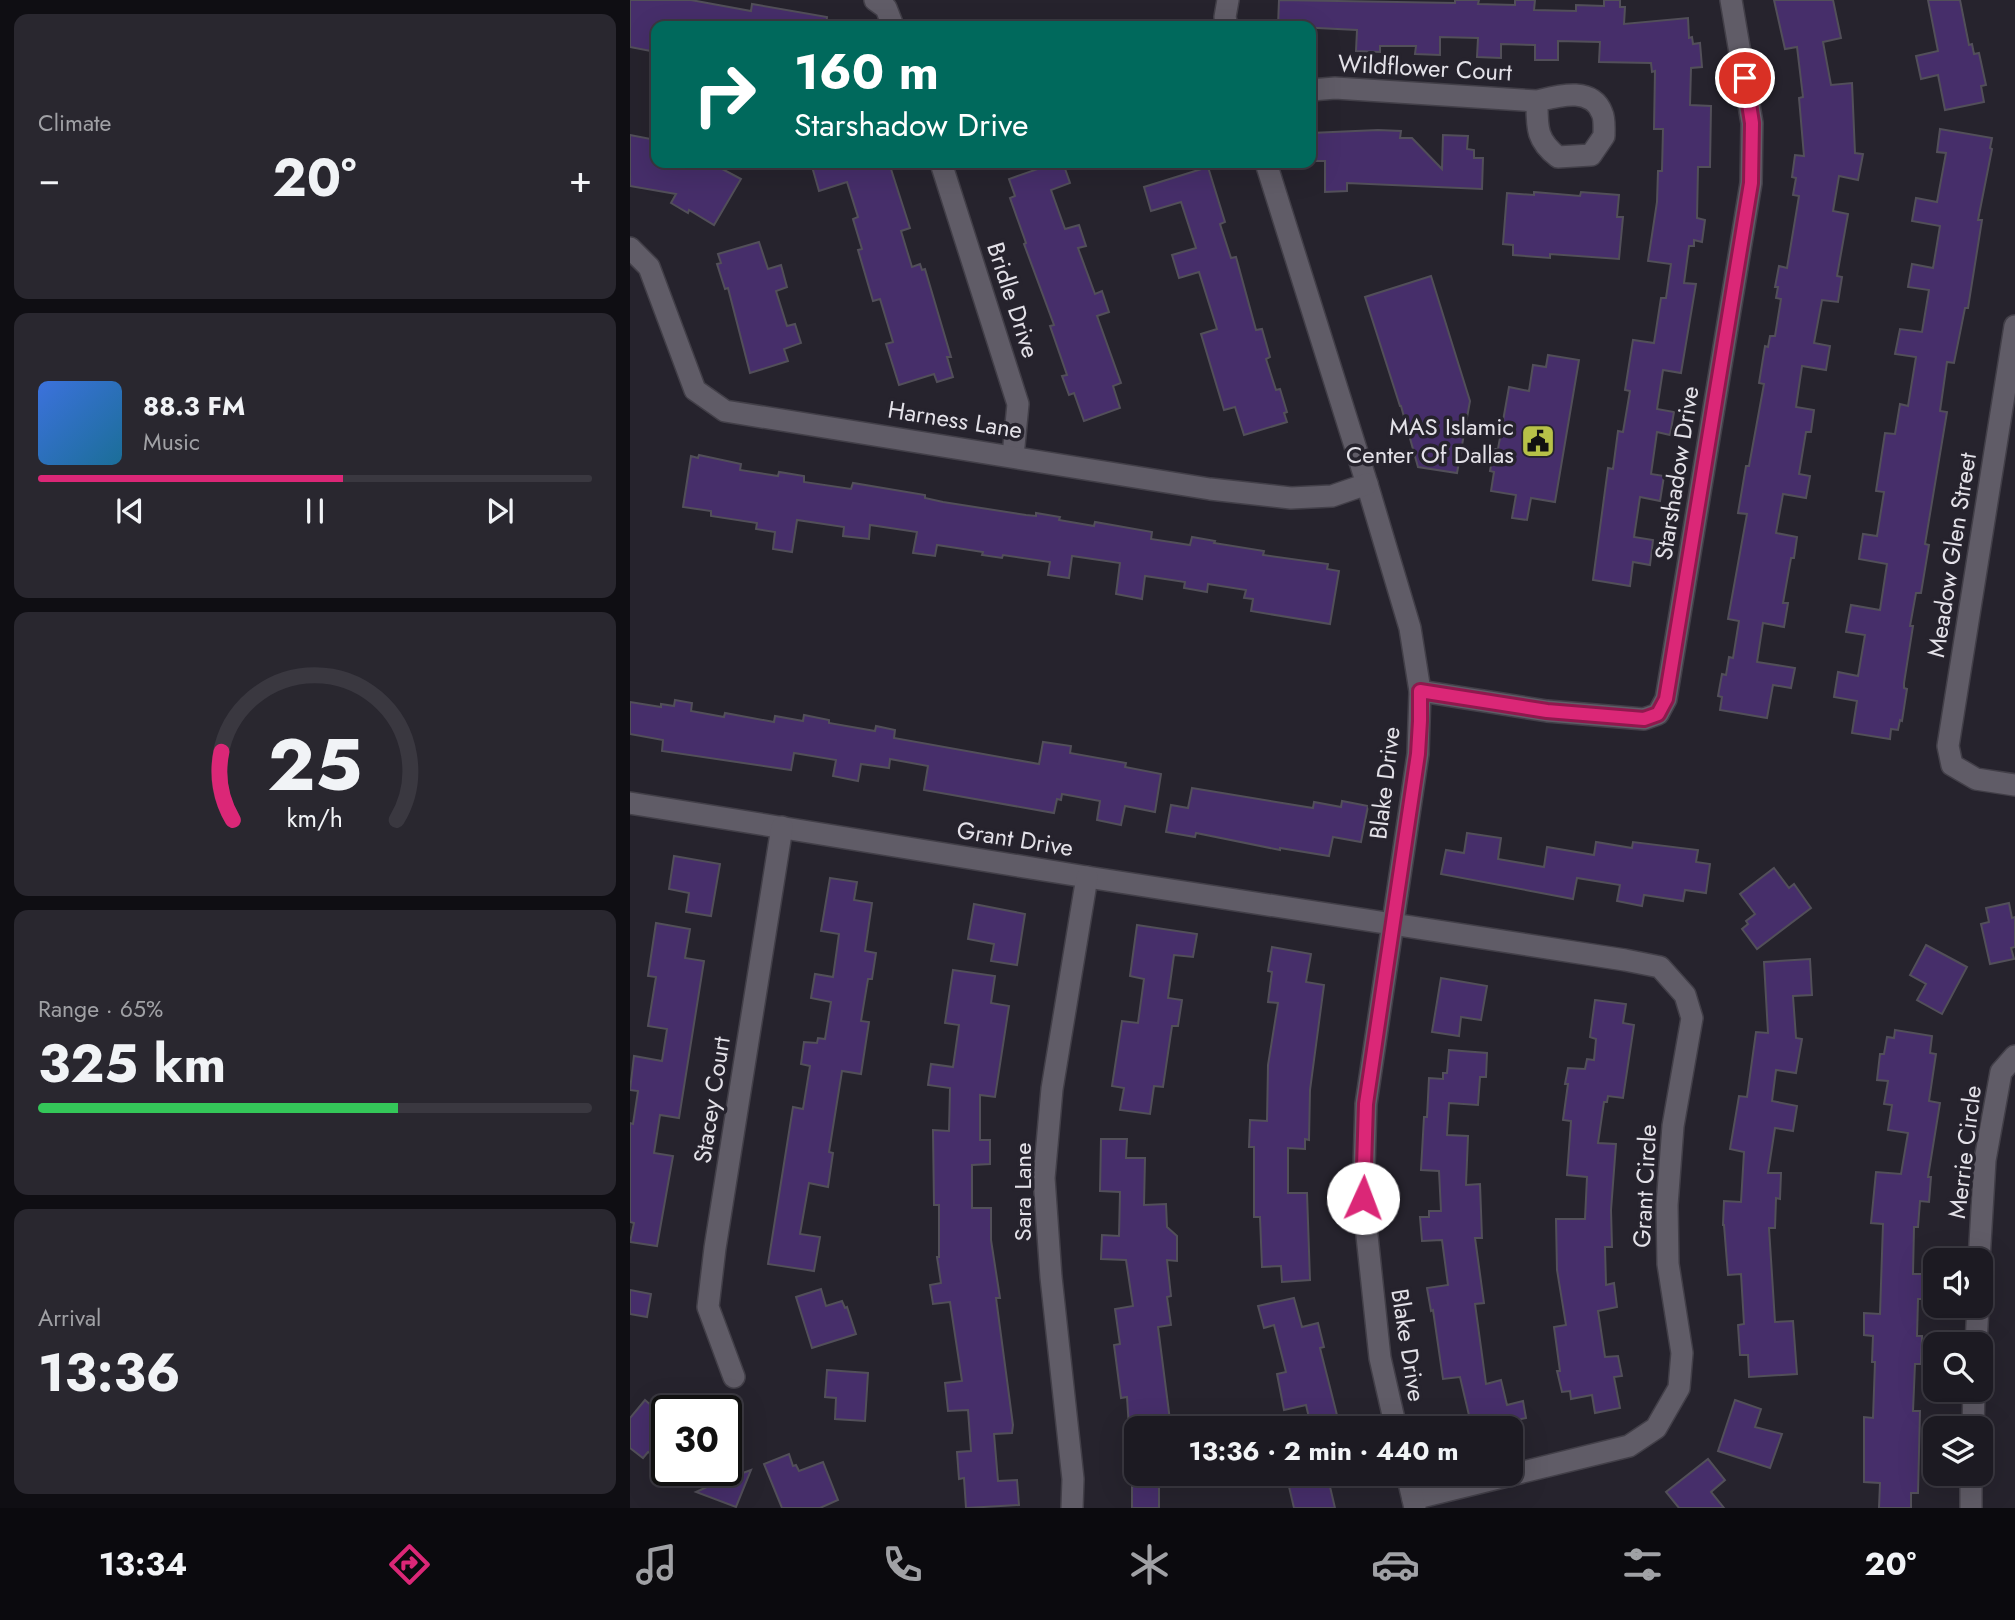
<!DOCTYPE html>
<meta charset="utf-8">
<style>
:root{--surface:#1c1a22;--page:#29272f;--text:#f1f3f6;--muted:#a0a1a5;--line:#3a3840;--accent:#db2777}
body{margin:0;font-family:Jost,sans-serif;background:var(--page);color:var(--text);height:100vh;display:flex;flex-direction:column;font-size:26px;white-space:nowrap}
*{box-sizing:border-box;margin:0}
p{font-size:23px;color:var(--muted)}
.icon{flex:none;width:38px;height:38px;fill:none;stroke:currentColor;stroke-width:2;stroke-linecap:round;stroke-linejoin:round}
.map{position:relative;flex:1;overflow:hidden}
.details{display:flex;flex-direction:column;gap:14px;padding:14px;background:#0f0e13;width:630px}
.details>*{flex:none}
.guide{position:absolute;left:21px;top:21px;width:665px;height:147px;border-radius:14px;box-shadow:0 7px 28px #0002,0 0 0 2px var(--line);background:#00695c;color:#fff;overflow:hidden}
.buttons{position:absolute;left:1293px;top:1248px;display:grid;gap:14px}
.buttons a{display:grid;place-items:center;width:70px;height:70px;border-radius:14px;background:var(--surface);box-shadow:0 7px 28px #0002,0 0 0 2px var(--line);font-size:35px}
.speed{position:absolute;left:21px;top:1395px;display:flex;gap:14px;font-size:35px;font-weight:700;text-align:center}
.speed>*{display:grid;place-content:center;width:91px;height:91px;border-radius:50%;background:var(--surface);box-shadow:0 7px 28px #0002,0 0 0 2px var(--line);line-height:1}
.speed .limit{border:4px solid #111;border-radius:10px;background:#fff;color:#111}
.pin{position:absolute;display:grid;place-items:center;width:60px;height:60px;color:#fff;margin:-30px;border:4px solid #fff;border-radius:50%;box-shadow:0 2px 7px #0007}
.me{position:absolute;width:77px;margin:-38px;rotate:2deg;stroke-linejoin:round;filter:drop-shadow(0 0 5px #0008)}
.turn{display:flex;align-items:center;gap:24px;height:147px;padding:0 28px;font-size:32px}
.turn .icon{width:91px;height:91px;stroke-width:2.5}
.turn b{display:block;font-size:49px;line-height:60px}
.big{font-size:52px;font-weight:700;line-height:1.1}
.details .widget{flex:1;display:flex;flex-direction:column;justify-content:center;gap:10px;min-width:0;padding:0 24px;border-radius:14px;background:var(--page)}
.details .dial{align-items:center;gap:0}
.dial svg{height:182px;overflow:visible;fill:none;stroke:var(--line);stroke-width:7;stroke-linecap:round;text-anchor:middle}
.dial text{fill:var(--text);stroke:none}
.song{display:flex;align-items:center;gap:21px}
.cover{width:84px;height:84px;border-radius:10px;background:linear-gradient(135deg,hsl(220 70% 55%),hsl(200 70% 35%))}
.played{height:7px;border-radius:4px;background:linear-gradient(90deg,var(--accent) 55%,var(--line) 55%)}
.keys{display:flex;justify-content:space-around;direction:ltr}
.heat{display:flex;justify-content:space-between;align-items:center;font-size:38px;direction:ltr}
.charge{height:10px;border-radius:5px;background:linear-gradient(90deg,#34c759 65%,var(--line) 0)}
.trip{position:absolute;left:494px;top:1416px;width:399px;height:70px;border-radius:14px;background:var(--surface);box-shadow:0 7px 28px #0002,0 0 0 2px var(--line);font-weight:700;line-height:70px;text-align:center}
.dock{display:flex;height:112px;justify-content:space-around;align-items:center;background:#0b0a0e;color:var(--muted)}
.dock .icon{width:49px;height:49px}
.dock .active{color:var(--accent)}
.dock b{font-size:32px;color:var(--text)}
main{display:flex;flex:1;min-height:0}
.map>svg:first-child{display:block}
.building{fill:#462e6a;stroke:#524f59;stroke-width:2}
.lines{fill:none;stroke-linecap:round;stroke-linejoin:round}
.street-casing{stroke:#423f48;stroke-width:24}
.street{stroke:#605c67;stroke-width:21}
.route-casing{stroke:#8e194d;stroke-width:18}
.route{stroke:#db2777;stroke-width:12}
.labels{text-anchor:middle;stroke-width:7;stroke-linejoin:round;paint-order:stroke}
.street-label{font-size:24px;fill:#e3e1e8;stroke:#26232d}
.poi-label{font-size:24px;fill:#e3e1e8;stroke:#26232d;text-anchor:end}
</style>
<main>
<section class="details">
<div class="widget"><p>Climate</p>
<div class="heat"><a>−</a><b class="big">20°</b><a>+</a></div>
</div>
<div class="widget">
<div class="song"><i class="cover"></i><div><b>88.3 FM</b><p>Music</p></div></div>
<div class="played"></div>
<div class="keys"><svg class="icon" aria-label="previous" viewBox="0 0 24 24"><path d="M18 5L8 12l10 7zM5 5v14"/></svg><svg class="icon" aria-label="pause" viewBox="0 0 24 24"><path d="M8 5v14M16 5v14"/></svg><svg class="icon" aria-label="next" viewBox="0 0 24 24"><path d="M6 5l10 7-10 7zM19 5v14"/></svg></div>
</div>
<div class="widget dial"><svg viewBox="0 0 100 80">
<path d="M14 69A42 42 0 1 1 86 69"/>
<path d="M14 69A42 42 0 0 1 9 39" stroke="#db2777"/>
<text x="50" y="56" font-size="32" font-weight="700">25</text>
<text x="50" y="72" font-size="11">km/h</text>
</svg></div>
<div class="widget"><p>Range · 65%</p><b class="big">325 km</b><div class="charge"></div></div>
<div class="widget"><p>Arrival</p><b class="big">13:36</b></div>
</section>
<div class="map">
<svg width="1385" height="1508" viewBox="0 0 1385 1508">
<rect width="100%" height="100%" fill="#26232d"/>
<g class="building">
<path d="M0,0H61L121,11L122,4L197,17L196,26H26V52L0,47Z"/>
<path d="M649,0L825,3V0H849L848,4L885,5V0H905L904,10L946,11V5L974,6V0H990V7H995L994,24L1058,18L1059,38L1062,37L1063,44L1070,43L1072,67L1061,68L1060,105L1081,106L1080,167H1068L1067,218L1075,220L1072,242L1064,240V246H1059L1054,283L1066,284L1051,373L1033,370L1027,409L1044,412L1040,435L1027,432L1021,474L1034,476L1030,501L1010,497L1004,537L1023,540L1020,565L1003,562L1000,586L963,580L978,468L983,469L988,431L993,432L1000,391L995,390L1003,340L1024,343L1031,298H1036L1041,264L1018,261L1027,202L1028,171H1032L1033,129H1024L1025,71L1022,72L1021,63L969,62L970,42L928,41V60H905V45L871,44V58L847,57L848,38L810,37V55L785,54L786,46H750V52L726,51L727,30L648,26Z"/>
<path d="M1144,0H1203L1211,38L1193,42L1201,85L1222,83L1225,153L1233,154L1228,180L1209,176L1203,211L1218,214L1207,276L1212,277L1208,302L1192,300L1184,343L1200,346L1196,370L1172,366L1166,407L1184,410L1181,432H1176L1169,474L1180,476L1176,498L1153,494L1146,533L1167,537L1164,558H1161L1153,603H1158L1154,627L1133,623L1127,662L1165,668L1161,688L1143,685L1137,718L1090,710L1092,697L1088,696L1092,674L1096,675L1099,657L1103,658L1109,621L1098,619L1117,514L1108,513L1116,466H1119L1134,384L1129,383L1135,346L1138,347L1140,336H1145L1151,299L1146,298L1148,287H1145L1149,266L1157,268L1169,196L1163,195L1166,178L1162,177L1165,155L1174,156L1169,98L1173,97L1167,47L1155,49Z"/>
<path d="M1298,0H1330L1339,45L1342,44L1344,54L1349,53L1356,85L1351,86L1354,102L1315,110L1308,75L1291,79L1286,56L1308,51Z"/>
<path d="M1310,129L1362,138L1360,148L1362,149L1348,220H1352L1338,308H1335L1324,363L1317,362L1310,411L1317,412L1295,544L1299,545L1291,593H1286L1280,626H1283L1274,683V688L1277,689L1272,721L1270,720L1268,730L1261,729L1260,739L1222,733L1227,701L1204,697L1208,672L1228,676L1235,635L1216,632L1221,605L1250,610L1257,564L1229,559L1233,534L1247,536L1254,492L1246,491L1255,433L1265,434L1270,404L1278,406L1286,357L1265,354L1270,329L1292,332L1299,290L1278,287L1282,264L1303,268L1310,226L1282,221L1286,198L1307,202L1316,153L1307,152Z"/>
<path d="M748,130L771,131L770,138H782L812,169L813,135L838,136L837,149L844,150V158H853L852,189L717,183V191L695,192V161H686V149H681V133Z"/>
<path d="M0,135L26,140V163H81L111,179L84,225L59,210L58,213L41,203L46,194L0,186Z"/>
<path d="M181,163H259L280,228L271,231L282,267L290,264L292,270L295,269L321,357H317L323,377L307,382L304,374L269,385L256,344L263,342L250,299L243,301L228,250L232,249L223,219L228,217L217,182L189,191Z"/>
<path d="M425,163H433L440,183L421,190L435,229L449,225L456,246L448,248L465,294L472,291L479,312L467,316L491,383L483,386L490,408L454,421L444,393L439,395L432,376L437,375L420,326L424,325L394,244L396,243L380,198L385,196L379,179Z"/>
<path d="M578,167L595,222L590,224L601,258L606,257L626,330L632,329L640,357L636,359L646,390L650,389L657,412L654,413L657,422L614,435L605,407L594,410L571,334L587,329L569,272L549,278L542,255L566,248L551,202L521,211L514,187Z"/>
<path d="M904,192L950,196L951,192L989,195L987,217H993L989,259L920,254V258L883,255V245L873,244L877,193L904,195Z"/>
<path d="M129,242L138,269L151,265L157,287L146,291L157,326L165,324L171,343L154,349L158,361L120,373L98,288L95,289L87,264L91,263L88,254Z"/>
<path d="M801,276L840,401L827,473L788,467L771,406H770L735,297Z"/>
<path d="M918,355L949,360L925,502L901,498L897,520L882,518L886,495L861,491L864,472L860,471L864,449H868L879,387L899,391L903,365L916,367Z"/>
<path d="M69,455L111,464L110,470L148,476L149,472L174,476V482L221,489L223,483L295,495V498L313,502L396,515L406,516V513L430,517L429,520L464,526L465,522L522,532L521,539L560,545L562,537L585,541L584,543L634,551L633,555L698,564L697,569L709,571L700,624L621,611L623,599L614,598L616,590L578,584L577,592L554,588L555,582L515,576L512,599L486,594L490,563L442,556L439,578L418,575L420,562L373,555L372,558L352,555L353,552L307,545L305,556L283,553L287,532L240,525L239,539L213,536L214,527L167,520L162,552L143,549L145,532L126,529L127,523L81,516V511L53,507L61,456L68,458Z"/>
<path d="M45,700L62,703L61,711L94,717L95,713L144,722L145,716L173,721L174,715L199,720V723L245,731L246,726L265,730L264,738L409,764L413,742L441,746L440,753L496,763L495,767L531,774L525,812L495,806L491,825L467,820L470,801L432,794L431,800L427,799L424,813L294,790L298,766L260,759L259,768L231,764L228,781L203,776L206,760L164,753L161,770L32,751L33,740L0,734V702L31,707V704L44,706Z"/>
<path d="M562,788L683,808L684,802L711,807L712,801L738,806L731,842L703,837L699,856L650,848V850L566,833L565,837L536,832L541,805L558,808Z"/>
<path d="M837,833L871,838L868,859L914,867L917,847L964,855L966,842L1002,848L1003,842L1068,850L1066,862L1080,864L1076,893L1055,890L1053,901L1014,895L1012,906L987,901L990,885L947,878L943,899L811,874L816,850L834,853Z"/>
<path d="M44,856L90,864L81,916L56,912L59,893L39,889Z"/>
<path d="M1144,868L1159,888L1164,884L1181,908L1127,949L1112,929L1118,924L1116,921L1125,914L1110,894Z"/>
<path d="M200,878L227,882L224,900L242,903L235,951L246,953L242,979H238L231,1021L239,1022L231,1074L212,1071L199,1152L203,1153L198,1187L179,1183L170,1234L190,1237L184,1271L138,1264L163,1107L173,1109L180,1066L171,1064L174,1042L187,1043L188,1038L195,1039L201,1002L181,998L185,974L203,977L209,934L191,931Z"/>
<path d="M1379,903L1382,918L1385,917V947L1381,948L1384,959L1360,964L1351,924L1359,922L1356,908Z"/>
<path d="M344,904L395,914L387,965L361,961L364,944L338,939Z"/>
<path d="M26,923L60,929L55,958L74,961L49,1118L30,1115L24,1153L43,1156L27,1246L0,1242L4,1223L0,1222V1123L3,1124L8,1091L0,1090L4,1056L32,1061L37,1029L18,1026L26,977L18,976Z"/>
<path d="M507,925L567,934L563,957L544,955L538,998L552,1000L548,1026H542L533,1087L524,1086L520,1114L490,1110L494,1088L482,1086L492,1021L508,1023L514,979L500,976Z"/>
<path d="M1296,945L1337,967L1312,1014L1287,1000L1296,984L1280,975Z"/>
<path d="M642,947L681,954L676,982L694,985L680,1090L679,1140L675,1139V1149L658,1148V1193H677L680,1280L652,1282L651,1266L632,1267L630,1217H624V1147H619L620,1120L637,1121L638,1065L648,1003L638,1002L642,972L638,971Z"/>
<path d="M1180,959L1182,995L1163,996L1166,1038L1172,1039L1166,1073L1146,1070L1142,1101L1167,1106L1163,1131L1145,1128L1138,1173H1151L1150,1199L1146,1198L1145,1228H1139L1145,1322L1163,1321L1167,1374L1119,1377L1118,1355H1110L1108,1325L1114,1324L1111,1274L1098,1275L1094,1225H1093L1094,1201L1111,1202L1114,1152L1100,1149L1109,1096L1117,1097L1126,1032L1138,1033L1134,962Z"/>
<path d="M323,970L365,976L361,1003L379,1006L365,1097L350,1095V1140H360V1164L342,1165V1208H361V1240L370,1298H366L383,1425L382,1433L364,1434L368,1481L387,1480L389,1505L336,1508L334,1478L329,1479L327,1452L341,1451L338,1410L318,1411L315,1383L332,1381L320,1302L303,1304L300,1285L311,1283L307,1257H309V1205H304L303,1130L319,1131L320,1088L298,1085L301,1064L323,1067L329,1025L315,1023Z"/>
<path d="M811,978L857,986L851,1020L831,1017L829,1036L802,1032Z"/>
<path d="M965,1000L996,1004L993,1023L1004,1025L993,1098L978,1096L977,1102H974L968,1143L986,1144L981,1210L982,1247H975L976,1285L984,1283L987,1307L968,1311L975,1357L988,1356L992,1376L984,1377L990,1408L965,1413L962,1395L941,1399L940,1391L932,1392L927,1371H930L924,1327L936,1325L927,1270L926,1219H955L957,1177L937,1175L941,1121L933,1120L938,1084H935L938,1068L955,1069L957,1059L964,1060L966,1039L960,1037Z"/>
<path d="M1265,1030L1302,1036L1300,1053L1306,1054L1299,1101L1310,1103L1298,1177H1301L1299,1202L1290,1201L1288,1227H1284L1283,1274H1293V1299H1288L1287,1336H1292L1291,1364H1285L1283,1411H1290L1288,1493H1281V1508H1249L1250,1483L1234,1482V1417L1243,1418L1245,1362H1242L1243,1336L1234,1335V1313L1250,1314L1253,1224L1241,1223L1246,1172L1271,1174L1278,1133L1258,1130L1262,1105L1254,1104L1258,1081L1247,1080L1250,1054H1254L1257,1037L1264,1038Z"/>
<path d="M819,1050L857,1053L856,1077H850L848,1105L819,1103L817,1135L838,1136L836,1185L850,1184L852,1238H845L854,1303L845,1304L856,1384L871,1380L877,1405L893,1401L896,1418L877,1422L878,1428H842L830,1377L813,1379L803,1310L801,1311L797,1288L818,1285L812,1240L792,1241L790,1217H799V1211H811L809,1171L791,1170L794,1117H797L799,1078L813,1079V1073H817Z"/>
<path d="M471,1139H497L496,1158H515L514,1205L536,1204L537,1227L547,1236V1261L537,1260L541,1296L537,1297L541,1325L528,1327L541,1428H499L497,1397L491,1398L484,1345L490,1344L485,1309L503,1306L496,1260L471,1259L472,1235L489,1236L490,1192L470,1191Z"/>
<path d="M191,1289L196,1306L212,1301L215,1308L217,1307L226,1334L182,1348L166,1297Z"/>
<path d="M0,1290L21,1294L17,1317L0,1314Z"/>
<path d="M664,1298L672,1327L688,1323L694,1347L690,1348L707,1415L680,1422L676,1405L654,1410L647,1374L656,1372L644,1325L634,1328L628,1306Z"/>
<path d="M197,1370L238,1373L235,1421L205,1419L206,1398L195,1397Z"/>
<path d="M15,1400L37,1419V1459L18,1452L13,1458L0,1448V1418Z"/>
<path d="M1105,1400L1131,1409L1125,1427L1152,1434L1140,1468L1088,1451Z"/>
<path d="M159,1454L163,1466L166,1465L169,1471L193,1462L208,1500L190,1508H152L134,1464Z"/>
<path d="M1078,1459L1095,1480L1081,1492L1094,1508H1049L1036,1492Z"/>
<path d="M84,1470H102L99,1478L121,1470L106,1507L66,1492L77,1487Z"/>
<path d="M656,1474H697L705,1508H664Z"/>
<rect x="502" y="1479" width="27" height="29"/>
</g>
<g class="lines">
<g class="street-casing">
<g id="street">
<path d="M245,0L256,8L263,26"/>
<path d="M597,26L595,17L598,0"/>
<path d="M681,90L705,88L907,101C928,96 962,86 972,113C975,119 974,130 974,136L961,155L928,157C906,140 907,127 907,101"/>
<path d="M311,163L388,404L383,456"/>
<path d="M636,163L737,484L780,628L790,691L788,754L736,1104L733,1198L750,1358L766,1428"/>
<path d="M0,248L19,267L65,390L95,411L580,489L661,498L702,496L737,484"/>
<path d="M1385,326L1318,746L1322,765L1346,779L1385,785"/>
<path d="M790,691L917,711L1014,719L1028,714L1036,699L1121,183L1122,123L1101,0"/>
<path d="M0,803L457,877L995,960L1030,967L1055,995L1062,1018L1043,1126L1037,1205L1038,1264L1052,1353L1049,1388L1026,1428L999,1446L783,1499"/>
<path d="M1349,1260L1355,1160L1371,1072L1385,1056"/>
<path d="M1346,1344L1348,1306"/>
<path d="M104,1377L78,1307L85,1248L152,827"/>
<path d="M1343,1428L1344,1390"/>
<path d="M777,1474L785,1508"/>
<path d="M442,1508L443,1479L421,1277L414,1178L422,1089L457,877"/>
<path d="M1341,1508V1474"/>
</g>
</g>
<use href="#street" class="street"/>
</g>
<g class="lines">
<g class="route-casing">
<path id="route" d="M733,1198L736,1104L788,754L790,721V691L917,711L1014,719L1028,714L1036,699L1121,183L1122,123L1115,78"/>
</g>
<use href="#route" class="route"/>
</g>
<defs>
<g id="civic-square" transform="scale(1.75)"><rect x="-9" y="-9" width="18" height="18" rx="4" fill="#b7c148" stroke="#26232d"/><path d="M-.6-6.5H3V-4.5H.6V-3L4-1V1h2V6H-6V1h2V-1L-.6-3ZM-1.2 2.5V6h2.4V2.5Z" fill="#111"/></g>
</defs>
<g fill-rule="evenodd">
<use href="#civic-square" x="908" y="441"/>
</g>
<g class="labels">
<g class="street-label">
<text transform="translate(795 68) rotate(3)" y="8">Wildflower Court</text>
<text transform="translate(383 300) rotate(72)" y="8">Bridle Drive</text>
<text transform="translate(325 420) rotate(9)" y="8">Harness Lane</text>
<text transform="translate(1047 473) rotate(-81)" y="8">Starshadow Drive</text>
<text transform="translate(1322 555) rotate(-81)" y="8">Meadow Glen Street</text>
<text transform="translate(755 783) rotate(-83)" y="8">Blake Drive</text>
<text transform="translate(385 839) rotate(9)" y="8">Grant Drive</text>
<text transform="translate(82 1100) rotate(-81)" y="8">Stacey Court</text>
<text transform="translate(1335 1152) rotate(-83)" y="8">Merrie Circle</text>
<text transform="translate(1015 1186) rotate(-87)" y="8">Grant Circle</text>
<text transform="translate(393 1192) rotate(-90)" y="8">Sara Lane</text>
<text transform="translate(778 1345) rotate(81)" y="8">Blake Drive</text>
</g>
<g class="poi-label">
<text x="884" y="435">MAS Islamic<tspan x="884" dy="28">Center Of Dallas</tspan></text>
</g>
</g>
</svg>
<div class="buttons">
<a><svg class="icon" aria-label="sound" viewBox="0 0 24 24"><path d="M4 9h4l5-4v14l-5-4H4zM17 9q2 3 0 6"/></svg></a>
<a><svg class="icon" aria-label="search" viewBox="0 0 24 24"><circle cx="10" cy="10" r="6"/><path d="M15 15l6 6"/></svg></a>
<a><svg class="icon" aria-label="layers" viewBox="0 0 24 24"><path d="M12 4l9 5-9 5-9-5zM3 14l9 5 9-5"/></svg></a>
</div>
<div class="speed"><div class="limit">30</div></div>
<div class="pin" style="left:1115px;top:78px;background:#d93025"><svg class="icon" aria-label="arrive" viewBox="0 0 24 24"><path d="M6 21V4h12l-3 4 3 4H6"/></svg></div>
<svg class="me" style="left:733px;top:1198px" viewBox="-20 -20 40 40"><circle r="19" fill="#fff"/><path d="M0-13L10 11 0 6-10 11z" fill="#db2777"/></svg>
<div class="trip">13:36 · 2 min · 440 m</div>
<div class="guide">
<div class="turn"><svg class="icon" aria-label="right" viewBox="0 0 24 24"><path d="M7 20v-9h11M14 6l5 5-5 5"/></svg><div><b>160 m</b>Starshadow Drive</div></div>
</div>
</div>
</main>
<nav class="dock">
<b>13:34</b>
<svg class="icon active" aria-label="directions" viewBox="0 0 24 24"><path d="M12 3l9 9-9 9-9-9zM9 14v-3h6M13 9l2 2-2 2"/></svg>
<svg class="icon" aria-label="music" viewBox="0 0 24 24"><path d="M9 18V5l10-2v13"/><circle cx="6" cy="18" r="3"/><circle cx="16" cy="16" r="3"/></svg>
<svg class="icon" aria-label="phone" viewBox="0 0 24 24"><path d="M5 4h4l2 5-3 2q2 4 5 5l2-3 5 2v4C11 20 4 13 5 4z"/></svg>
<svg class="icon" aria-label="climate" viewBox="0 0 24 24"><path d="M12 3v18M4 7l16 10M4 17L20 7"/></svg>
<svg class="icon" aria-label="car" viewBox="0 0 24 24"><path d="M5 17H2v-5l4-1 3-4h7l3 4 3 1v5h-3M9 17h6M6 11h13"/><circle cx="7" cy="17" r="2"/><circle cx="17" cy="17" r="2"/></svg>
<svg class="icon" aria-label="filters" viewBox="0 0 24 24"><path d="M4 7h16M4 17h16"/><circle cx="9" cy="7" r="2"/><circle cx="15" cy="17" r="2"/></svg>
<b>20°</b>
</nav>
